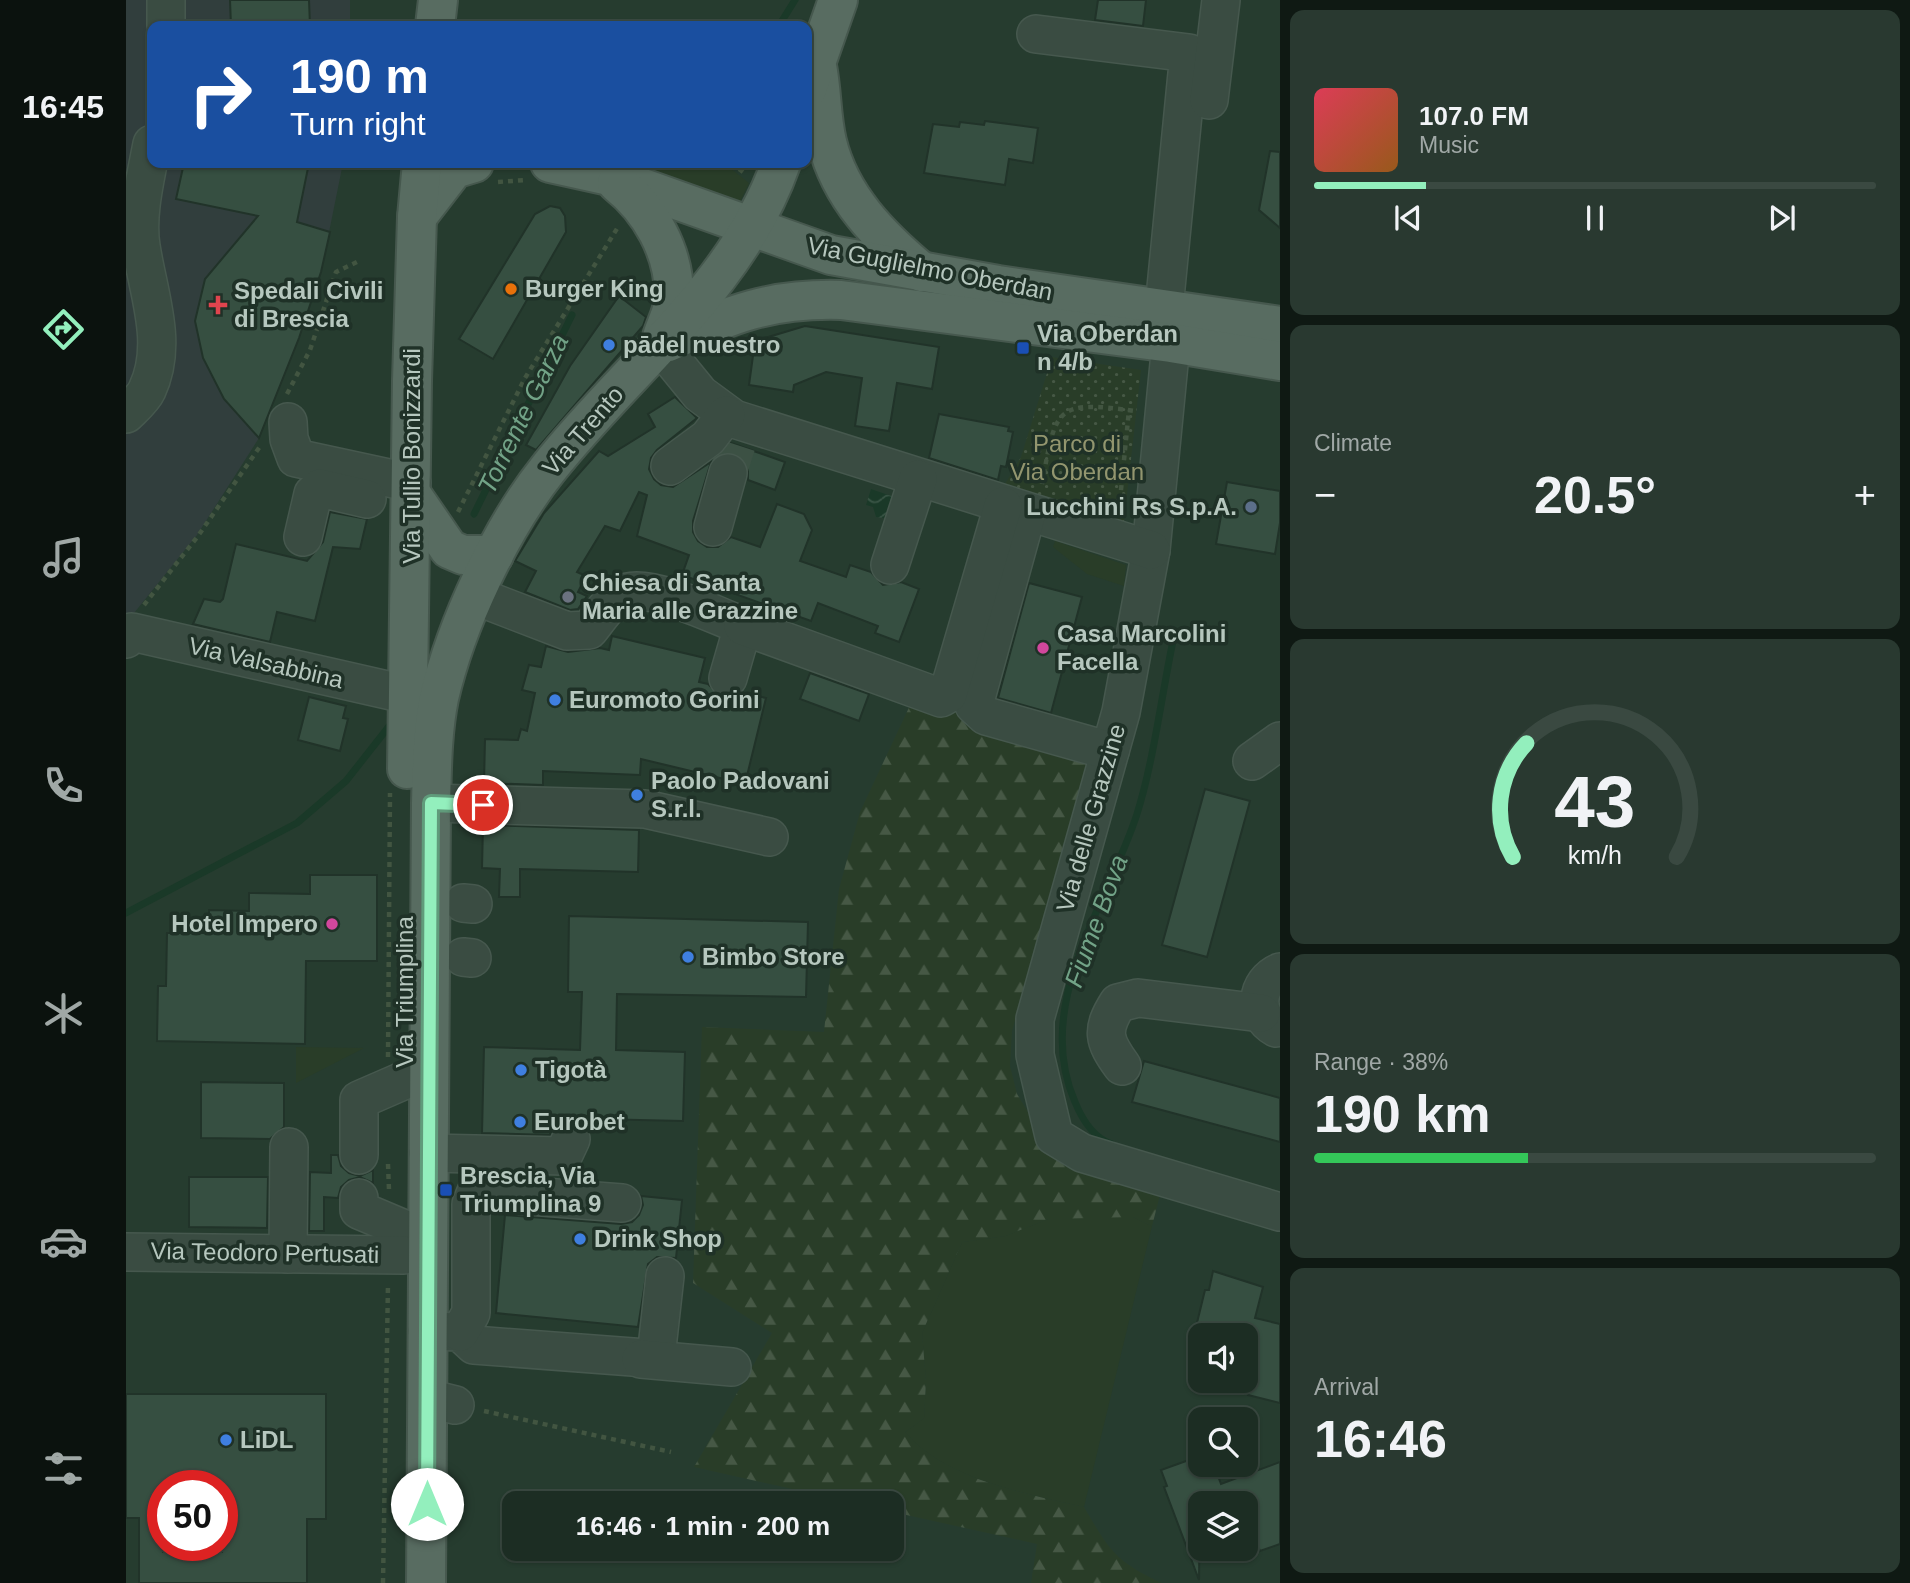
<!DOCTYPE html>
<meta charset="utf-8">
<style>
:root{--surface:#1c2d23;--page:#293930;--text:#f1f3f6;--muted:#a0a8a6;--line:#3a4941;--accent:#93efbd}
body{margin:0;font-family:Helvetica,sans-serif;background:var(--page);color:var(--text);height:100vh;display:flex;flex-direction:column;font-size:26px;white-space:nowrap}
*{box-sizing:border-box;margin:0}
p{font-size:23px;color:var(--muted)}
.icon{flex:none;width:38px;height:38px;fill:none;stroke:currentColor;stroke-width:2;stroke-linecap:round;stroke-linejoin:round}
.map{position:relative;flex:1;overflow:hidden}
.sheet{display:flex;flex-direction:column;gap:10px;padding:10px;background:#0f1913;width:630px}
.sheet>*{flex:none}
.banner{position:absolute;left:21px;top:21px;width:665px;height:147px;border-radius:14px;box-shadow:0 2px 5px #0004,0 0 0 2px var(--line);background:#1a4fa0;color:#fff;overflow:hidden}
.buttons{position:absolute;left:1062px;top:1323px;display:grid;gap:14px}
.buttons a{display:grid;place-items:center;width:70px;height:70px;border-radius:14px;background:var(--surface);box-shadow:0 2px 5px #0004,0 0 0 2px var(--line);font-size:35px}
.speed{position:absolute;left:21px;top:1470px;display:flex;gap:14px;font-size:35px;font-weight:700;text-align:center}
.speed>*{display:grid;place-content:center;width:91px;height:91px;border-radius:50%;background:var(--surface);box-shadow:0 2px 5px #0004,0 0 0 2px var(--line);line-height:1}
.speed .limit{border:10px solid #d22;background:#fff;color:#111}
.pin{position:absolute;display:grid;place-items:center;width:60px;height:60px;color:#fff;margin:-30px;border:4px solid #fff;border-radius:50%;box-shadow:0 2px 7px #0007}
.me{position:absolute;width:77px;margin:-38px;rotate:0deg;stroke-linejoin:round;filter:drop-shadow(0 0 5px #0008)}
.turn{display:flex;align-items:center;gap:24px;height:147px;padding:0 28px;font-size:32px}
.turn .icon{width:91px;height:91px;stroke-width:2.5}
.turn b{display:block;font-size:49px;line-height:60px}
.big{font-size:52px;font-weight:700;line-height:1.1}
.sheet .tile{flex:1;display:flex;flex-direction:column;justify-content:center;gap:10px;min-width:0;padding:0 24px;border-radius:14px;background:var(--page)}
.sheet .dial{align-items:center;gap:0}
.dial svg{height:182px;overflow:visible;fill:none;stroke:var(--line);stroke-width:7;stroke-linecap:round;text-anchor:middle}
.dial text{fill:var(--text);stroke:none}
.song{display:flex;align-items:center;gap:21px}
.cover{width:84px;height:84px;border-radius:10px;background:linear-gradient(135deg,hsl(350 70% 55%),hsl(30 70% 35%))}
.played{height:7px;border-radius:4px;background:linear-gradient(90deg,var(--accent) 20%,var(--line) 20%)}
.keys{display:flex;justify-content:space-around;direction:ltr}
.heat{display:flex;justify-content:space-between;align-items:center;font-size:38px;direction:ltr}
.charge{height:10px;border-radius:5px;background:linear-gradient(90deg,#34c759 38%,var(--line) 0)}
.trip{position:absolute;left:376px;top:1491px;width:402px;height:70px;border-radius:14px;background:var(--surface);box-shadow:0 2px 5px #0004,0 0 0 2px var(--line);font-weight:700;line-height:70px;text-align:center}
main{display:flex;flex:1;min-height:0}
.dock{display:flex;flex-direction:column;width:126px;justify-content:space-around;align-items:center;background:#0b120e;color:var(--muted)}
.dock .icon{width:49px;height:49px}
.dock .current{color:var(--accent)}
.dock b{font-size:32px;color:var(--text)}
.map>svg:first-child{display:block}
.medical{fill:#313e3d}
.green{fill:#293d28}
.forest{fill:url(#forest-firs)}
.park{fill:url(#park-dots)}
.water{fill:url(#water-waves)}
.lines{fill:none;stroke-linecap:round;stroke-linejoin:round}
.stream{stroke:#1a3928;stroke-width:7}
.building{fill:#364f41;stroke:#213329;stroke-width:2;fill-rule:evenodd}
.minor-tunnel{stroke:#3c5144;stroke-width:37;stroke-dasharray:37 18;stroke-linecap:butt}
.minor-casing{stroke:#46584e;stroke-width:40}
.major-casing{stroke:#46584e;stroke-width:42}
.path{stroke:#425541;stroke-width:4.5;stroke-dasharray:5 5;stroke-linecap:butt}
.minor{stroke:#3a4c42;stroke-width:37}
.major{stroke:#586c61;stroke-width:38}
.route-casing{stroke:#609b7b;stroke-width:18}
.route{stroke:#93efbd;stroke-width:12}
.food-dot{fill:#e8710a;stroke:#1f3127;stroke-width:2.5}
.health-dot{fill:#e0444e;stroke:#1f3127;stroke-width:2.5}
.shop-dot{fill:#3f7fe0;stroke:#1f3127;stroke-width:2.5}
.transit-dot{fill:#1a4fb4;stroke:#1f3127;stroke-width:2.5}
.service-dot{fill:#5c6f8a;stroke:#1f3127;stroke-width:2.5}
.worship-dot{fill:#6b7280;stroke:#1f3127;stroke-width:2.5}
.hotel-dot{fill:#d1479c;stroke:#1f3127;stroke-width:2.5}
.labels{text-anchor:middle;stroke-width:7;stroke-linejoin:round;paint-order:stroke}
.street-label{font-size:24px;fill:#b6c7be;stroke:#1f3127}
.poi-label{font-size:24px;font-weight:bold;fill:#b6c7be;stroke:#1f3127;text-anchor:start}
.park-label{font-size:24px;fill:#93966f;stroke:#1f3127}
.water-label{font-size:26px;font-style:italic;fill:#72a387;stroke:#1f3127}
</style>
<main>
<nav class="dock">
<b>16:45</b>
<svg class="icon current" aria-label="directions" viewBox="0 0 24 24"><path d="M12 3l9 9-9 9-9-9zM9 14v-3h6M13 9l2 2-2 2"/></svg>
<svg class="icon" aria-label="music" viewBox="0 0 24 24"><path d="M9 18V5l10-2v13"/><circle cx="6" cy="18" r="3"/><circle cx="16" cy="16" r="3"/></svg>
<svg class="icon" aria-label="phone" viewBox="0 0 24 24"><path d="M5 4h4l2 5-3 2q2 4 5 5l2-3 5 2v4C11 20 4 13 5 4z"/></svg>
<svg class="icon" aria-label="climate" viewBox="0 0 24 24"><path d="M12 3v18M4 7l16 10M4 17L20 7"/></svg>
<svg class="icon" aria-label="car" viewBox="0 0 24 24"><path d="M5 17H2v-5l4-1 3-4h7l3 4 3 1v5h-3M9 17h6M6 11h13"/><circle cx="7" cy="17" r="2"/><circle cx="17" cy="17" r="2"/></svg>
<svg class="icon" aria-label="filters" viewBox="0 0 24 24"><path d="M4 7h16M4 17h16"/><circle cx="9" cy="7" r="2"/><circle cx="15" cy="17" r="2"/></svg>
</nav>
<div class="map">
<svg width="1154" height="1583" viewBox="0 0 1154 1583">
<defs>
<pattern id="forest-firs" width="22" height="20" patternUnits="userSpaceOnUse" patternTransform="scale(1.75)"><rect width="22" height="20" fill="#293d28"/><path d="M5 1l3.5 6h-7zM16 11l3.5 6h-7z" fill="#465845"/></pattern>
<pattern id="park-dots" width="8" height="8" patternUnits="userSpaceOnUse" patternTransform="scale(1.75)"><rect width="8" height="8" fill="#293d28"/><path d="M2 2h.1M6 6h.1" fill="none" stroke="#465845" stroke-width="1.8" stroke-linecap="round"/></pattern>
<pattern id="water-waves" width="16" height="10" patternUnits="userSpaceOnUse" patternTransform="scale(1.75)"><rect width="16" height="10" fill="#1a3928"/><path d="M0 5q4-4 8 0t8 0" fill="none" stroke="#395445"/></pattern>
</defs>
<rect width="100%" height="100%" fill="#263c2f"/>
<path class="medical" d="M0,0H224V26H26V163H217L195,272L133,438L71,535L0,623Z"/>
<g class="green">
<path d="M515,163H598L623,183L613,204L514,168Z"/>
<path d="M929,541L1000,565L998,586L961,574L927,547Z"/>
<path d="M170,1047L238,1048L170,1083Z"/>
<path d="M962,1216L1007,1217L1026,1226L958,1507C901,1494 817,1479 779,1432L798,1418L800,1381L796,1333L836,1242L879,1236L922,1219Z"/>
</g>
<path class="forest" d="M787,699L965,755L886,1031L884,1066L891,1094L913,1130L1034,1195L1026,1226L1007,1217L922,1219L879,1236L836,1242L796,1333L800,1381L798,1418L779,1432C817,1479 901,1494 958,1507C983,1550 990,1562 1036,1583H905L911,1544L767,1512L766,1503H729L568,1467L646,1333L567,1283L576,1027L698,1032L713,889L734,812Z"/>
<path class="park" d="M926,357L1015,370L997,530L873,494L895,457Z"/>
<path class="water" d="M745,489L774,499L758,518L750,517L747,507L740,505Z"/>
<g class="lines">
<g class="stream">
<path d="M654,24L669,0"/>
<path d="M348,514L446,315"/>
<path d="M0,913L171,823L220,781L268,720"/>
<path d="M986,1144C967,1138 956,1119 949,1102C906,1004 982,904 1011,814C1028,760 1036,692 1048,636"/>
</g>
</g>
<g class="building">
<path d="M104,0H183L184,26H105Z"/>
<path d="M972,0H1020L1017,26L969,20Z"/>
<path d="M859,121L912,128L907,163L883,159L879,185L798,173L807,124L833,127L834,122L858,125Z"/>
<path d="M1144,151L1154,152V228L1133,210Z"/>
<path d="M58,163H183L171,222L204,232L195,272L173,338L133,438L98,399L77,358L69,321L79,279L132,216L50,199Z"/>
<path d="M424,206L434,208L439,216L440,232L367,359L333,339L409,214Z"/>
<path d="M493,296L520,317L517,326L410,450L400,445L444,366Z"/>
<path d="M679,326L813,347L806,389L771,383L763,431L729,426L736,378L700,372L668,385L667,392L623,385L629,341Z"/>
<path d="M549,397L571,418L531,450L525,458L523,469L528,479L535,485L547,487L585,462L567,521V532L572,541L581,547H592L605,537L634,547L651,504L678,514L686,530L674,561L720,577L724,565L745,572L757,585L775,582L793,589L773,642L749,633L752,626L692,603L685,621L556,575L563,555L511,536L521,495L513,492L494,531L479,526L451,572L460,576L452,592L461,596L452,609L444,610L399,592L410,571L389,561L418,513L473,451L482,456L529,427L522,414Z"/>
<path d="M813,414L883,427L882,431L887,432L880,467L875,466L872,480L803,458Z"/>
<path d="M605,443L659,462L649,490L622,480V468L617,459L608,453H597Z"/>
<path d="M1101,482L1154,491V523L1149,554L1090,544Z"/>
<path d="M204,512L241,519L234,549L207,547L189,621L151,612L144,642L67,624L78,599L94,602L97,599L110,544L181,561L197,542Z"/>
<path d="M903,583L956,597L925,713L872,698Z"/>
<path d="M486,636L579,658L573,682L582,684L596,698H606L617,693L640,698L619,784L515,759L514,775L417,771V785L358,783L359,739L392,740L395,729L401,731L409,693L396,690L403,665L415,667L420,646L442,652L474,648L483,650Z"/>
<path d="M684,673L743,694L733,721L674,699Z"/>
<path d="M183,697L220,706L217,718L222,719L214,751L172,740Z"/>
<path d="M1079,789L1124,801L1081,957L1036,945Z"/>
<path d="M357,825L513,830L512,872L394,869V897H373L374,869L356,868Z"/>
<path d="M184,875H251V961H180L179,1044L31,1041L32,986H40L41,933H83V910L123,911V893L184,894Z"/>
<path d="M443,916L682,922L680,997L491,994L490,1050L559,1052L557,1121L426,1118L424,1135L356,1133L358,1047L454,1050L456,992H442Z"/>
<path d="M1018,1061L1154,1098V1142L1006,1102Z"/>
<path d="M75,1082L158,1083V1127L144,1139L75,1138Z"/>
<path d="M205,1155H212L215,1166L223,1173L234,1176L247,1170V1183L234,1177L223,1180L215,1187L212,1198L198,1197V1231H183L184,1172L205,1173Z"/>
<path d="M63,1177H142L141,1228L63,1227Z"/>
<path d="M515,1196L556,1200L550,1258L531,1257L522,1264L512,1327L370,1313L379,1215L495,1224L506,1222L513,1215L517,1205Z"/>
<path d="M1087,1271L1137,1287L1129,1318L1154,1324V1403L1122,1395L1128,1369L1120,1367V1335H1068L1079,1290H1083Z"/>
<path d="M0,1394H200V1519H181V1583H13V1518H0ZM37,1486H96V1552H37Z"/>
<path d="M1074,1456V1465H1088L1095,1484L1154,1462V1544L1134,1551L1125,1527L1120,1529V1503H1074L1073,1580L1038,1487L1041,1486L1035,1470Z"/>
</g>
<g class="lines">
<path class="minor-tunnel" d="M602,473L611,445"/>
<g class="minor-casing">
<g id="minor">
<path d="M40,0V26"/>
<path d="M910,34L1063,53L1038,308"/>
<path d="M1083,100L1095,0"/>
<path d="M1045,343L1025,550L995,712L909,1019V1055L928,1136L956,1153L1154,1212"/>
<path d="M534,345L574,394L608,419L1025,550"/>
<path d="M0,414C7,407 17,399 21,390C43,344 22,293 15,246C10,214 20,176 26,144"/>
<path d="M162,422L163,439L170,458L286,483"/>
<path d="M544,466L582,438L600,415"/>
<path d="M901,513L848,705L860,716L984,751"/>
<path d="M587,527L602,473"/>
<path d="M177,537L187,494L194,488L241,499"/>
<path d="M764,565L792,479"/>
<path d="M350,596L441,631L463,630C473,618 486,596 502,592C528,585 591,616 617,626L602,678"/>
<path d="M617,626L815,698L822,694L877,506"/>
<path d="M0,639L6,632L283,695"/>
<path d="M1126,761L1154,741"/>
<path d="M305,803L519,809L643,837"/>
<path d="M337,903L347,904"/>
<path d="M337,957L346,958"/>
<path d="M1150,1028C1126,1015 1130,982 1154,972"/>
<path d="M996,1066C977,1040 975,1030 992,1003L1012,998L1135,1013"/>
<path d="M302,1153L437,1156L445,1139"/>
<path d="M233,1155V1100L279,1080"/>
<path d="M233,1198V1210L278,1229"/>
<path d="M0,1252L278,1255"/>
<path d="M162,1254L163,1147"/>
<path d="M301,1331L334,1332L348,1345L520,1358L531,1348L539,1276"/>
<path d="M334,1332L345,1313V1204L350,1192L496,1203"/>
<path d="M515,1359L606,1367"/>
<path d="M301,1398L329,1405"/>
</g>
</g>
<g class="major-casing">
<g id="major">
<path d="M309,26L312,0"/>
<path d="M691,66C696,91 695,117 701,142C714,197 754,237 796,272"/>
<path d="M681,89L712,0"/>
<path d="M424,163L483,176L705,255L872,285L1154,326"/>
<path d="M491,183C524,209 548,251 548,295C549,308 540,324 536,337"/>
<path d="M291,217L328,169L348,163"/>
<path d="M542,342C606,314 644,298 715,300L1045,343L1154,361"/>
<path d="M286,495L323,549L337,555H368"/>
<path d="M281,769L286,381L291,217L296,163"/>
<path d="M300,1583L305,803C306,768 306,733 313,698C330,624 375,528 422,469C500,369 612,287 655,163"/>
</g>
</g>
<g class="path">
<path d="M605,163L617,172"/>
<path d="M372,182L399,180"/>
<path d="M161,394L184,350L210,272L233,261"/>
<path d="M916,484C930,407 929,400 1009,411"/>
<path d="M993,510L1003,410"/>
<path d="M332,512L399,378L492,227"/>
<path d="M18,605L72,536L135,445"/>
<path d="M262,1057L264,793"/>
<path d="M262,1164L263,1190"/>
<path d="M358,1411L545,1452"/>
<path d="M257,1583L262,1283"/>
</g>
<use href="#minor" class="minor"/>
<use href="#major" class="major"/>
</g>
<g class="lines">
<g class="route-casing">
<path id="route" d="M301,1504L305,803L357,805"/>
</g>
<use href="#route" class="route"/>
</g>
<circle class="food-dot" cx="385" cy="289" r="7"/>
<path class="health-dot" d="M88.5 294.5h7v7h7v7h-7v7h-7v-7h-7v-7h7z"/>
<g class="shop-dot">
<circle cx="483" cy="345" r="7"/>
<circle cx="429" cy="700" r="7"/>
<circle cx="511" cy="795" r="7"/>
<circle cx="562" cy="957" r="7"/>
<circle cx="395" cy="1070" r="7"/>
<circle cx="394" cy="1122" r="7"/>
<circle cx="454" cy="1239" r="7"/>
<circle cx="100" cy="1440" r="7"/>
</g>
<g class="transit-dot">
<rect x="890" y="341" width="14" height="14" rx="3.5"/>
<rect x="313" y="1183" width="14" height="14" rx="3.5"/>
</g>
<circle class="service-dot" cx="1125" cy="507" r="7"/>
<circle class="worship-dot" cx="442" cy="597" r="7"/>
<g class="hotel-dot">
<circle cx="917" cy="648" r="7"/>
<circle cx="206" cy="924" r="7"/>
</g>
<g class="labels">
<g class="street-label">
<text transform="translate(804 269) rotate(11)" y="8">Via Guglielmo Oberdan</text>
<text transform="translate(457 431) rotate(-49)" y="8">Via Trento</text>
<text transform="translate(286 456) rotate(-90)" y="8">Via Tullio Bonizzardi</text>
<text transform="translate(140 663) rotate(13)" y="8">Via Valsabbina</text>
<text transform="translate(965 818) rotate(-74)" y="8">Via delle Grazzine</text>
<text transform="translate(279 992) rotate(-90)" y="8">Via Triumplina</text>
<text transform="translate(139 1253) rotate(1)" y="8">Via Teodoro Pertusati</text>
</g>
<g class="poi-label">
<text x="399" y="297">Burger King</text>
<text x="108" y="299">Spedali Civili<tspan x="108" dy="28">di Brescia</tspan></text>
<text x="911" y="342">Via Oberdan<tspan x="911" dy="28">n 4/b</tspan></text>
<text x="497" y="353">pādel nuestro</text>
<text x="1111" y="515" text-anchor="end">Lucchini Rs S.p.A.</text>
<text x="456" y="591">Chiesa di Santa<tspan x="456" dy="28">Maria alle Grazzine</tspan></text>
<text x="931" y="642">Casa Marcolini<tspan x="931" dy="28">Facella</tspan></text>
<text x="443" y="708">Euromoto Gorini</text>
<text x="525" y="789">Paolo Padovani<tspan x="525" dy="28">S.r.l.</tspan></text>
<text x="192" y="932" text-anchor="end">Hotel Impero</text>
<text x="576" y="965">Bimbo Store</text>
<text x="409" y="1078">Tigotà</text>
<text x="408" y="1130">Eurobet</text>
<text x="334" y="1184">Brescia, Via<tspan x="334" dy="28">Triumplina 9</tspan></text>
<text x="468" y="1247">Drink Shop</text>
<text x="114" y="1448">LiDL</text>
</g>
<g class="park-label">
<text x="951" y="452">Parco di<tspan x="951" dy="28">Via Oberdan</tspan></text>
</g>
<g class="water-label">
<text transform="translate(397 414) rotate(-64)" y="9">Torrente Garza</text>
<text transform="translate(970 921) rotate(-70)" y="9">Fiume Bova</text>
</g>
</g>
</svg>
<div class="buttons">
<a><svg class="icon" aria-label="sound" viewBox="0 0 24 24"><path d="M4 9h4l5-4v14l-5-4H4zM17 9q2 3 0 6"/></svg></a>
<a><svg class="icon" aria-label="search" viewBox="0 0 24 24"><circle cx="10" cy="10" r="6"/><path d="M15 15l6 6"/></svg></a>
<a><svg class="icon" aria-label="layers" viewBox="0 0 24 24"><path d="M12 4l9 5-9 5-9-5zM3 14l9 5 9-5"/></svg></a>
</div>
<div class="speed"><div class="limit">50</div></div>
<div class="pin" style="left:357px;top:805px;background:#d93025"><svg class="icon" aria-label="arrive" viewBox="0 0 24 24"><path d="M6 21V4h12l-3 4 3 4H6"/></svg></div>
<svg class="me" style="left:301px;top:1504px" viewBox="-20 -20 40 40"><circle r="19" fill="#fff"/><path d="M0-13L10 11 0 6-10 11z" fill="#93efbd"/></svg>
<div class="trip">16:46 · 1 min · 200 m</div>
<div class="banner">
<div class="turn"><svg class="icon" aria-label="right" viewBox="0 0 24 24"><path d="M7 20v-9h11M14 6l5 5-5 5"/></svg><div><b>190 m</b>Turn right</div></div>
</div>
</div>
<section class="sheet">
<div class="tile">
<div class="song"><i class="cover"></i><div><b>107.0 FM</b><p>Music</p></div></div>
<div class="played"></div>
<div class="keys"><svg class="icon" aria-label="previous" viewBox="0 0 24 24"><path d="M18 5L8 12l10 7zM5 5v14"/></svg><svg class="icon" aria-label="pause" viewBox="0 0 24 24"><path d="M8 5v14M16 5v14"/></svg><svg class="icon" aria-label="next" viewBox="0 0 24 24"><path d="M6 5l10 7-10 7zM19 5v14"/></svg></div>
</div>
<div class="tile"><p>Climate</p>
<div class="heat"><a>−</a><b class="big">20.5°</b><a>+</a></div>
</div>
<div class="tile dial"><svg viewBox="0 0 100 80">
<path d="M14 69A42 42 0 1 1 86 69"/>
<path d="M14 69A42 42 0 0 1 20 19" stroke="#93efbd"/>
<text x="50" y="56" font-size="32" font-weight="700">43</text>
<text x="50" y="72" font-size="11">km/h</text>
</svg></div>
<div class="tile"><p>Range · 38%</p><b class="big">190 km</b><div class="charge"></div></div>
<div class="tile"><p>Arrival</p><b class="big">16:46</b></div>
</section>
</main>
